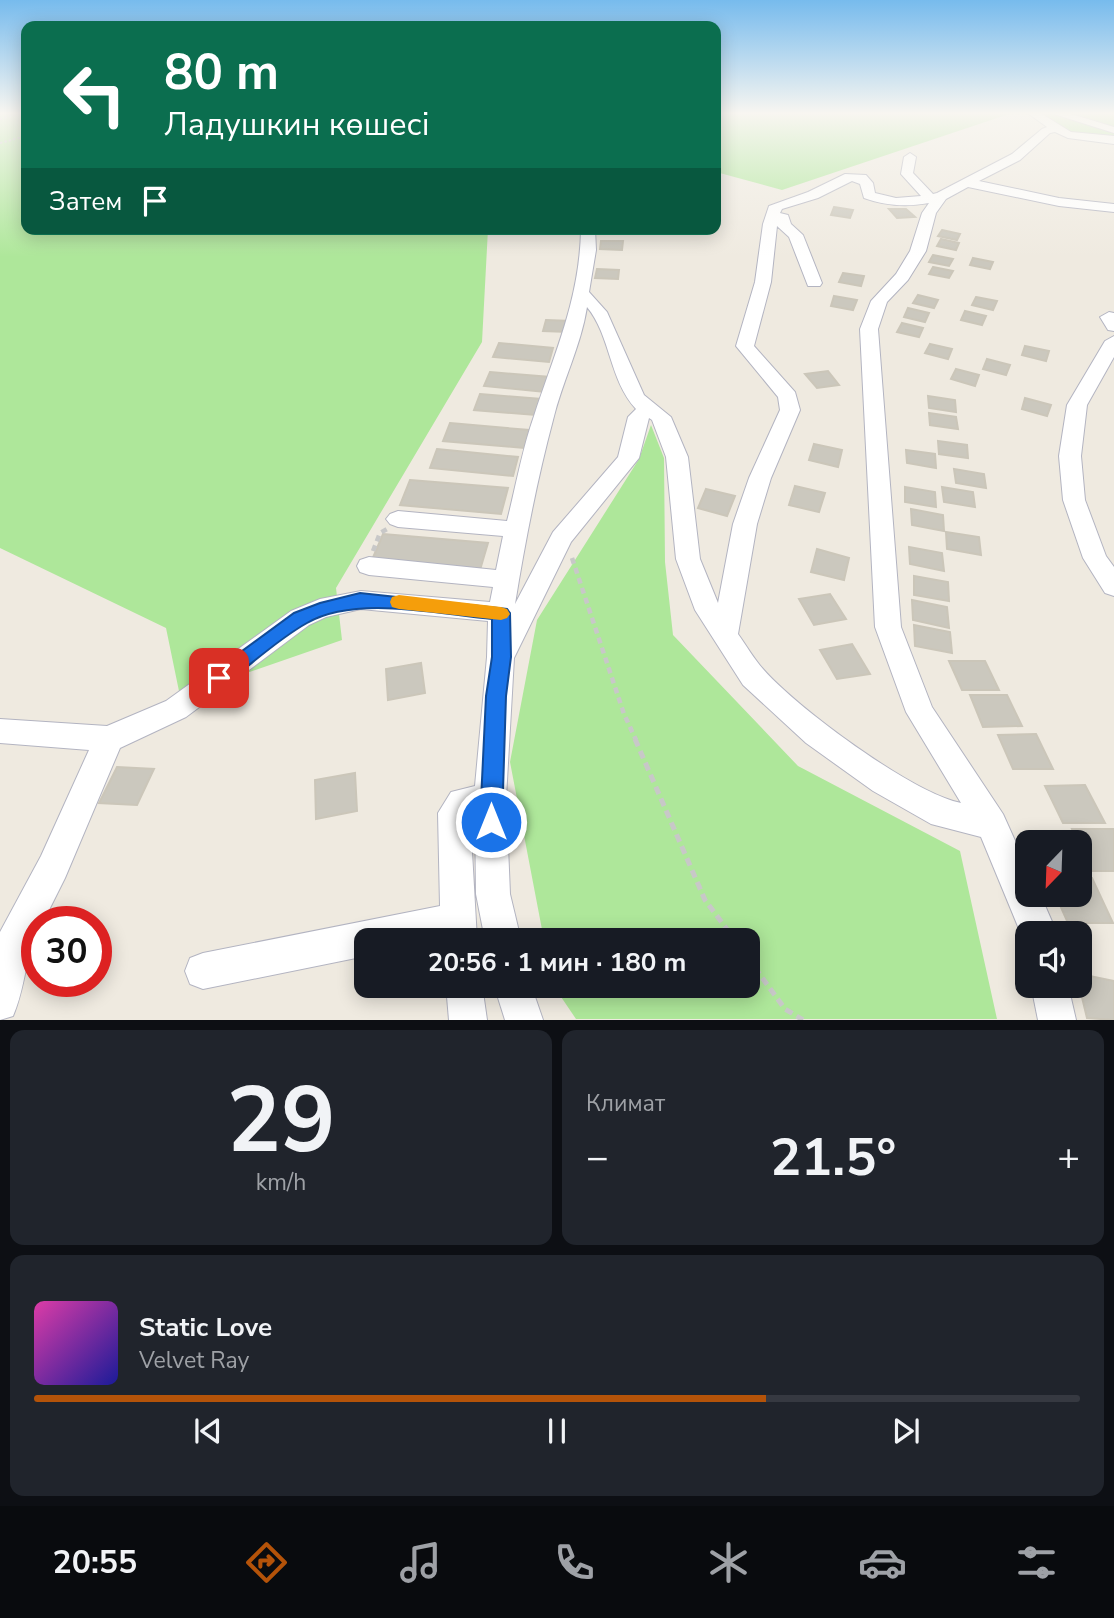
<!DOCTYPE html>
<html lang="ru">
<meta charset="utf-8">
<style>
:root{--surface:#171b24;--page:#20242c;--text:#f1f3f6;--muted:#9ea1a6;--line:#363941;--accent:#b45309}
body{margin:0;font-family:"Nunito Sans",sans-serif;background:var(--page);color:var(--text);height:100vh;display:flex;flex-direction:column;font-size:26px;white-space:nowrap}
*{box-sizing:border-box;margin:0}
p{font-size:23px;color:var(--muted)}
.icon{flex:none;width:38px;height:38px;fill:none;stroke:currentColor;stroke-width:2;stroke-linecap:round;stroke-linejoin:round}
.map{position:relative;height:1020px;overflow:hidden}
.panel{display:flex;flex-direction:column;gap:10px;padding:10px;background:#0d0f14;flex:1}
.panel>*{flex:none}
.top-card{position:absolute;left:21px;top:21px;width:700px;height:214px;border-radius:14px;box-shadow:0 4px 18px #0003;background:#0b6e4f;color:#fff;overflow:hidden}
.needle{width:46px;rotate:203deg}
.buttons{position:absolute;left:1015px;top:830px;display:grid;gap:14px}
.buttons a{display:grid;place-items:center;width:77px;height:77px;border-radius:14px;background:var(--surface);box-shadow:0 4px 18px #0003;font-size:35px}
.speed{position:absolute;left:21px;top:906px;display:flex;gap:14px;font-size:35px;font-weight:700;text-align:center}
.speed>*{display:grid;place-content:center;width:91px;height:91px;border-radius:50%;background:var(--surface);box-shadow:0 4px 18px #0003;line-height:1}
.speed .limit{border:10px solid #d22;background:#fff;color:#111}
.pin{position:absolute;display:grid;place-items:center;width:60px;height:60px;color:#fff;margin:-30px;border-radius:14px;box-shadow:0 4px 10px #0006}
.me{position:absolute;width:77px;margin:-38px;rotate:0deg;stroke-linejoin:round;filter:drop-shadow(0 0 5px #0008)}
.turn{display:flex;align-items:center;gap:24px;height:147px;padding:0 28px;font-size:32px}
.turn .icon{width:91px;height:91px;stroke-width:2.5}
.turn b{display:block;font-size:49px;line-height:60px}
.then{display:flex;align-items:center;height:66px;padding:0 28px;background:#0003;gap:14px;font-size:26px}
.big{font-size:52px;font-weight:700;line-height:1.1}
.panel .tile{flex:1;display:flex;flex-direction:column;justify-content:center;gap:10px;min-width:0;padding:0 24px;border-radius:14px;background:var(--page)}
.panel .dial{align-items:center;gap:0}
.dial b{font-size:91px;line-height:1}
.song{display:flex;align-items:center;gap:21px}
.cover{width:84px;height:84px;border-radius:10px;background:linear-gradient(135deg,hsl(320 70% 55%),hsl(240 70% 35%))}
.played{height:7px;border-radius:4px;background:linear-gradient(90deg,var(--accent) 70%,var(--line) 70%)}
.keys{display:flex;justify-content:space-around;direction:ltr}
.heat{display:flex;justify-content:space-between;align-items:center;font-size:38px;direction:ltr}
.panel .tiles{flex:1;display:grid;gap:10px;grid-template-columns:1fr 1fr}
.tile:last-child{grid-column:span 2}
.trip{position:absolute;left:354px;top:928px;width:406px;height:70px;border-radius:14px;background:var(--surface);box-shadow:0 4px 18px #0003;font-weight:700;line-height:70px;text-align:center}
.dock{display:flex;height:112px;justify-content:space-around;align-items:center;background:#090b0e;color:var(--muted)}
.dock .icon{width:49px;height:49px}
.dock .selected{color:var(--accent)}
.dock b{font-size:32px;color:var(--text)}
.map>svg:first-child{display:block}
.green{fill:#aee79a}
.building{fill:#cbc8be;stroke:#cbc6b9;stroke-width:2}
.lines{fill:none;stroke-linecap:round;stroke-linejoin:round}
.minor-casing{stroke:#b3b4c1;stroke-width:2}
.path-far2{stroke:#c8c8c8;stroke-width:2;stroke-dasharray:2.5 2;stroke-linecap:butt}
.path-far1{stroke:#c8c8c8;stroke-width:4.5;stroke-dasharray:6 4.5;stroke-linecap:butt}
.path{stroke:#c8c8c8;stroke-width:5;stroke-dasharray:8 5;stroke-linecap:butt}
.minor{fill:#fff;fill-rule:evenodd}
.route{fill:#1a73e8;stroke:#114b97;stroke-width:2}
.slow{fill:#f59e0b}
</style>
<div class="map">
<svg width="1114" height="1020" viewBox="0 0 1114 1020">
<rect width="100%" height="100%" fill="#efeae0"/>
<g class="green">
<path d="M0,114H26V229H488L482,342L336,588L342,640L180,696L166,628L0,548Z"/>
<path d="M716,114H1009L782,190L716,172Z"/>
<path d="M1034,114H1114V140C1083,138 1059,133 1034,114Z"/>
<path d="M651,425L664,458L665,562L673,635L798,766L960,851L997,1019H576L553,985H747V940H544L510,762L537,620L639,459Z"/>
</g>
<g class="building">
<path d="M834,207L853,210L850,218L831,215Z"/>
<path d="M889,209H906L915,217L897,218Z"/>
<path d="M942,230L960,234L957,240L938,236Z"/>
<path d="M941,239L959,243L956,250L937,246Z"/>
<path d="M601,241H623L622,250L600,249Z"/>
<path d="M933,255L953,259L949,266L929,262Z"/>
<path d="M973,258L993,262L990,269L970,265Z"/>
<path d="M933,267L953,271L949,278L929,274Z"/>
<path d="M597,269L619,270L618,279L595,278Z"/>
<path d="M843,273L864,276L861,286L839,282Z"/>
<path d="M918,295L938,300L934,308L913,303Z"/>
<path d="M834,296L857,300L853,310L831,306Z"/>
<path d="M976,297L997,301L993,310L972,305Z"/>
<path d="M908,308L929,313L925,322L904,317Z"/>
<path d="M965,311L986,316L982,325L961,320Z"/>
<path d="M546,320L571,321L569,332L543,331Z"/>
<path d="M902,323L923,328L919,337L897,332Z"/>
<path d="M499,343L553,348L549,362L493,357Z"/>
<path d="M930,344L952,349L948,359L925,353Z"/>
<path d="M1025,346L1049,351L1046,361L1022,355Z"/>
<path d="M987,359L1010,365L1006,375L983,369Z"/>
<path d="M956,369L979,375L975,386L951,379Z"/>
<path d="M828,371L839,385L817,388L805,374Z"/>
<path d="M490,372L550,377L545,392L484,386Z"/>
<path d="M480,394L541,399L536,415L474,410Z"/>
<path d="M928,396L955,400L956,412L929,408Z"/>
<path d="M1025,398L1051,405L1047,416L1022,409Z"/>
<path d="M929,413L956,417L958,429L930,425Z"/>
<path d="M450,423L529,430L524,448L443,441Z"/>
<path d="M938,441L967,445L968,458L939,454Z"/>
<path d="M814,444L842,450L838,467L809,460Z"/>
<path d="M437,449L518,457L513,476L430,468Z"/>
<path d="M906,450L935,454L936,468L907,463Z"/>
<path d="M954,469L984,474L986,488L956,483Z"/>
<path d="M410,480L508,488L501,514L400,505Z"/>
<path d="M795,486L825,493L819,512L789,505Z"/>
<path d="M905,487L935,492L936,507L905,502Z"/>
<path d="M942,487L973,492L975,507L944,502Z"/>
<path d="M706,489L735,496L727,516L698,508Z"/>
<path d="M911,509L943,515L944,531L912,525Z"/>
<path d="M946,532L979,537L981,555L947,549Z"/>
<path d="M383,534L488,543L480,570L372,560Z"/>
<path d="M909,547L942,553L944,571L910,564Z"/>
<path d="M817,549L849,558L844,580L811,572Z"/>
<path d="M914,576L948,582L949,601L914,595Z"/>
<path d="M830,594L846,619L814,625L799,599Z"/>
<path d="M912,600L947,607L949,628L913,620Z"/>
<path d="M914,625L950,632L952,653L915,646Z"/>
<path d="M852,644L870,674L837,679L820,650Z"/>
<path d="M949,661H985L999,690H962Z"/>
<path d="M421,663L425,693L388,700L386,669Z"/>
<path d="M970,695H1007L1022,726L983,727Z"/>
<path d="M1036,734L1053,769H1013L998,735Z"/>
<path d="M117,767L154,769L137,805L99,803Z"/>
<path d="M355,773L357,811L316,819L315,780Z"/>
<path d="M1085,785L1105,823H1063L1045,786Z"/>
<path d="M1072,829H1114V871H1092Z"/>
<path d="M1080,878H1092L1113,923H1068L1055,894H1080Z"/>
<path d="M1080,974L1114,981V1020L1087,1018L1079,985Z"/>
</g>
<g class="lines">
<g class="minor-casing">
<g id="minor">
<path d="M1029,114H1042L1071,132L1114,136V144L1068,138L1055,132L1050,133L1020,160L979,181L1059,198L1114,204V212L1059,206L968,187L946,199L936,213L926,251L908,280L887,302L878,329L901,627L932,707L1003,814L1027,867V894H1040L1057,933H1027L1026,946L981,837L931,824L873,791L806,743L743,685L695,610L676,559L666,457L652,420L649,418L639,458L571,542L514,658L506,798L510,894L521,940H485L476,894L475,814L470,816L477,940H366V956L203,989L190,984L185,971L190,958L203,953L440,906L438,813L451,792L475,786L487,657L488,621L361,609L326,617L309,625L186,717L120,748L65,878L43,922H37C37,933 32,939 30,950C25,972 22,995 13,1016L0,1020V932L41,856L89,750L0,743V719L107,726L166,701L291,611L320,599L361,591L490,602L493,587L369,575L360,572L357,566L360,560L369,557L496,570L503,536L398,527L390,524L386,519L390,514L398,511L507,521C516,486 522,450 534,416C555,352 580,298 581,229H595L596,250L589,292L607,312L644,395L671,417L688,457L700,559L718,603L733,524L749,478L780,410L778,397L736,346L755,282L763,224L769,206L808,192L845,174L866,175L873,183L875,193L896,198L921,196L901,174L904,157L910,153L916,157L913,173L933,194L937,193L1012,154L1042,129L1047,127ZM852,181L860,184L864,198C886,206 906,207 929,203L922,213L910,251L896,274L871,301L860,329L875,627L906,712L961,803C912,793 797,708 763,669C754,659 746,645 738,634L757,524L771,478L800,410L795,392L754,346L771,282L777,226L789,237L808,286H820L822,283L803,235L791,224L788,215L780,213L782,209L818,198ZM587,307C611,336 609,380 636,409L628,417L618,457L553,532L515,604C525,542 537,480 553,420C562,382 581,346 587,307Z"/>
<path d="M1054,114H1071L1114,127V133Z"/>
<path d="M1109,312L1114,313V331L1108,330L1100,317Z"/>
<path d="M1114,336V357L1087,405L1081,456L1085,500L1106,556L1114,567V596L1105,593L1083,558L1063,500L1059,456L1067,405L1105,341Z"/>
<path d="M446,985H482L487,1020H449Z"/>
<path d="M494,985H531L543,1020H505Z"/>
<path d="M1031,985H1068L1076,1020H1038Z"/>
</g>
</g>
<g class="path-far2">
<path d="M0,119L17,114"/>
<path d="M0,143L26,136"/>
</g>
<g class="path-far1">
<path d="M373,551L380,533L387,529"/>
<path d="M572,558L624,714L636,740"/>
</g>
<g class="path">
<path d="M635,739L705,900L735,940"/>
<path d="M747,957L785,1009L803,1020"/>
</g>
<use href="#minor" class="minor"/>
</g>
<linearGradient id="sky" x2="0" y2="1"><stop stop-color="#77bbed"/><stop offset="0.44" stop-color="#f8f6f1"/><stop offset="1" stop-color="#f8f6f1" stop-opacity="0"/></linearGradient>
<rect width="1114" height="257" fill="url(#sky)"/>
<path class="route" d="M360,593L507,609L510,613L511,657L506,696L502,822L499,829L491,832L483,829L480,822L486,696L492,657V619C437,614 356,595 307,623C278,639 252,664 225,684L219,686L212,684L209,678L212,673L294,613L320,603Z"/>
<path class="slow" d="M399,595L501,607L507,609L510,614L507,618L501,620L399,609L392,607L390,602L392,597Z"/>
</svg>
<div class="buttons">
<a><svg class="needle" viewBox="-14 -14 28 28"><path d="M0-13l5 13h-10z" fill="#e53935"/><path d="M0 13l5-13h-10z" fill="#9ea1a6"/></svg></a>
<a><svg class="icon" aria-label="sound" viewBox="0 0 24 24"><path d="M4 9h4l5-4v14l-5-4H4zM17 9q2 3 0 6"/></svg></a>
</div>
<div class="speed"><div class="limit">30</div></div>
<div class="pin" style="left:219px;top:678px;background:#d93025"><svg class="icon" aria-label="arrive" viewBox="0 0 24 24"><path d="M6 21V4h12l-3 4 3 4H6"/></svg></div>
<svg class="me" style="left:491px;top:822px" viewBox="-20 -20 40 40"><circle r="17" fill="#1a73e8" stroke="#fff" stroke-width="3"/><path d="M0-11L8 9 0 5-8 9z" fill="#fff"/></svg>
<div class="trip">20:56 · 1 мин · 180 m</div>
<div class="top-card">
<div class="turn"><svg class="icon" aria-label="left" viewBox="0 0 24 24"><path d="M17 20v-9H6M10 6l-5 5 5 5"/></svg><div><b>80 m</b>Ладушкин көшесі</div></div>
<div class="then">Затем<svg class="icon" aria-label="arrive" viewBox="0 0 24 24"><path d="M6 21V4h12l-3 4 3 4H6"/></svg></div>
</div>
</div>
<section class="panel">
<div class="tiles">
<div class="tile dial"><b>29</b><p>km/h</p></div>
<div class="tile"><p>Климат</p>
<div class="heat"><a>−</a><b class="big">21.5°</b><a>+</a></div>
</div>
<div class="tile">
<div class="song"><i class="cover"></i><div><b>Static Love</b><p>Velvet Ray</p></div></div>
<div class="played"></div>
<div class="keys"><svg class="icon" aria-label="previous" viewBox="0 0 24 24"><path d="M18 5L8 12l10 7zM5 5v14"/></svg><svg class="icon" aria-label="pause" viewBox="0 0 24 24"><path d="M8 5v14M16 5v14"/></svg><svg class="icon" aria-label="next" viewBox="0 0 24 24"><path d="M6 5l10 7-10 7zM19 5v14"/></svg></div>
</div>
</div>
</section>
<nav class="dock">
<b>20:55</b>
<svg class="icon selected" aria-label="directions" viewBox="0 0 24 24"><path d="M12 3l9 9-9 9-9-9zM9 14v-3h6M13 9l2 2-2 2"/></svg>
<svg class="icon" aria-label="music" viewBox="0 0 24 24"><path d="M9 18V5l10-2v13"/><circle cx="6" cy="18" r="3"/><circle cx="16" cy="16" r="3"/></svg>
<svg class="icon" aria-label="phone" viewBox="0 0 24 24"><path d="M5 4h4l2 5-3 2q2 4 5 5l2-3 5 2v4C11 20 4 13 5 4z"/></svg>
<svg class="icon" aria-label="climate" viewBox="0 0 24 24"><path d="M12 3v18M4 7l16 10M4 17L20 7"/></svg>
<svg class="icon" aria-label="car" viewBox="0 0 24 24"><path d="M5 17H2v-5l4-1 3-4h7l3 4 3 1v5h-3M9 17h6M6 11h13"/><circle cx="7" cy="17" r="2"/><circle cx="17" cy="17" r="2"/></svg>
<svg class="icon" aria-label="filters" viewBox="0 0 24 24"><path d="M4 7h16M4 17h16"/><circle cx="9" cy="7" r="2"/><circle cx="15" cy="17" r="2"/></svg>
</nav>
